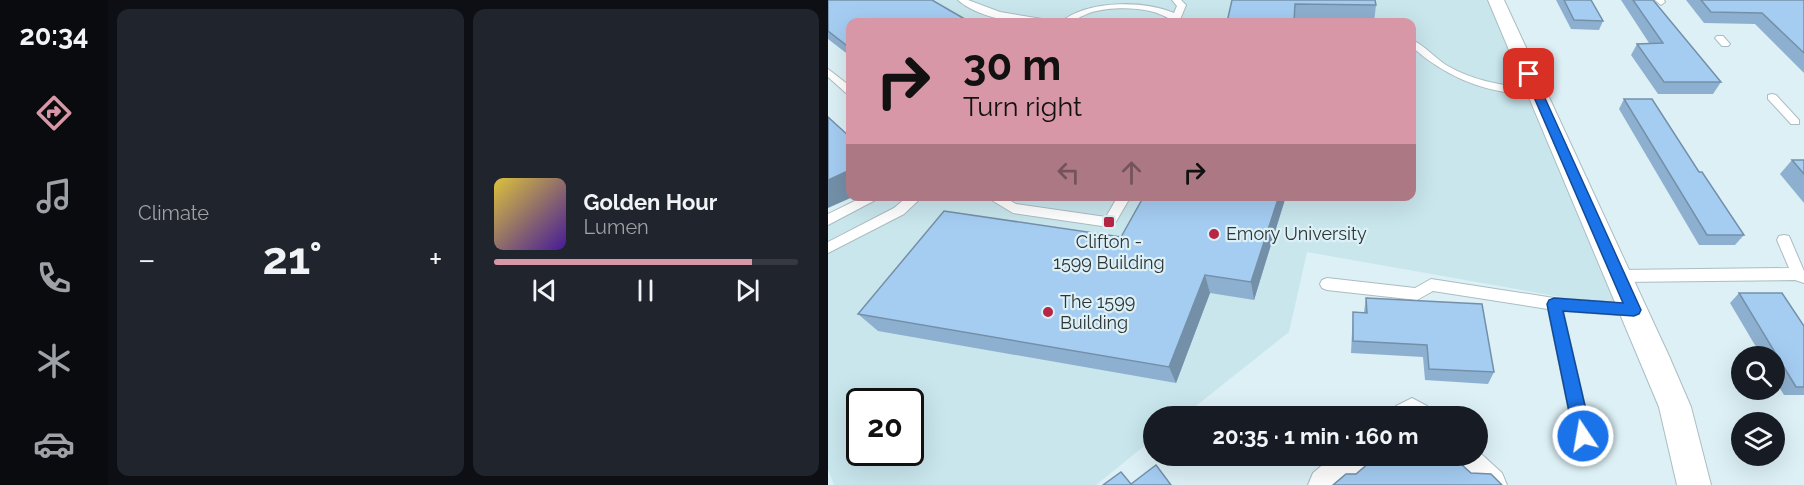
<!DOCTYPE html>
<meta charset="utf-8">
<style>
:root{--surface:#171b24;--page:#20242c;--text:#f1f3f6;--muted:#9ea1a6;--line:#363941;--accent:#d797a6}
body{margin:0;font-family:Raleway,sans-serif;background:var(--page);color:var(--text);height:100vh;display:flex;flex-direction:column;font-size:22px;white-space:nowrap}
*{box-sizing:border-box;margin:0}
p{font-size:20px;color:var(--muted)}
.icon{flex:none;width:33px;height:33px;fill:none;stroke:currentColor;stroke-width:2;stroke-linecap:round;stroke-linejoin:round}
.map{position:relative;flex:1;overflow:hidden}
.sheet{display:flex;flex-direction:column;gap:9px;padding:9px;background:#0d0f14;width:720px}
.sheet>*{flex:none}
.guide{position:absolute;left:18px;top:18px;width:570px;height:183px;border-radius:12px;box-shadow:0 6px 24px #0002;background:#d797a6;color:#111;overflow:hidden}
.controls{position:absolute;left:903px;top:346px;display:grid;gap:12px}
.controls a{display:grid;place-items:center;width:54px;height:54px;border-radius:50%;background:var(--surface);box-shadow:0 6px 24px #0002;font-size:30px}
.speed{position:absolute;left:18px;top:388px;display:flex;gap:12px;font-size:30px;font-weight:700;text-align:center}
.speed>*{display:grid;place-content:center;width:78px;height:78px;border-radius:50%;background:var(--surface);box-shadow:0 6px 24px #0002;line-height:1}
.speed .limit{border:3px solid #111;border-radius:9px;background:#fff;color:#111}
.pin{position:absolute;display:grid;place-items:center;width:51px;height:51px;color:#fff;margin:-26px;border-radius:12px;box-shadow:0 3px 9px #0006}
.me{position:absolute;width:66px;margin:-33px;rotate:348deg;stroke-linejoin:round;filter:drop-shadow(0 0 4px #0008)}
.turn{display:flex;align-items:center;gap:21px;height:126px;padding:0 18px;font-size:27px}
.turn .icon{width:78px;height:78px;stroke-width:2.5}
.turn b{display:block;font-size:42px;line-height:51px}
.lanes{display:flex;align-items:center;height:57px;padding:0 18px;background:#0003;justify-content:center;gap:30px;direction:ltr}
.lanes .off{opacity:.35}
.big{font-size:45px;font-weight:700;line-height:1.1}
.sheet .widget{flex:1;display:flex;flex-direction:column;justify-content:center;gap:9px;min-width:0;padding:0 21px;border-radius:12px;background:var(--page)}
.song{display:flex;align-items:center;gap:18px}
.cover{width:72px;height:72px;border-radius:9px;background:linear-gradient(135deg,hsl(50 70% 55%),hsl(260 70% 35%))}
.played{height:6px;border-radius:3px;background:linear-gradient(90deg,var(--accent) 85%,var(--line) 85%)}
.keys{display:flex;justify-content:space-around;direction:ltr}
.heat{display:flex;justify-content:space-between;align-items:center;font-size:33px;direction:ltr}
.sheet .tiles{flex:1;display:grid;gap:9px;grid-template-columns:repeat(2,1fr)}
.trip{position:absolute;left:315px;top:406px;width:345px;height:60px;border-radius:30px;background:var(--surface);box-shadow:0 6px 24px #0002;font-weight:700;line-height:60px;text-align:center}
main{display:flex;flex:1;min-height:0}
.tabs{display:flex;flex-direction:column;width:108px;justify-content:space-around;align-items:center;background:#090b0e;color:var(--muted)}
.tabs .icon{width:42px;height:42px}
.tabs .selected{color:var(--accent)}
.tabs b{font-size:27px;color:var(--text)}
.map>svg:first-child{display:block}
.built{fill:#c9e6ed;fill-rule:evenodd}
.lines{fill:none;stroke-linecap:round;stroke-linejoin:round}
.service-casing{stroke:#aabdc2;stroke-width:2}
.minor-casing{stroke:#aabdc2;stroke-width:2}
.service{fill:#fff;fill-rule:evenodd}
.minor{fill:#fff;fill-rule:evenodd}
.wall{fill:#8eb0d0}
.shaded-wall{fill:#7490a9}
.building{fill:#a5cdf2;stroke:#7490a9;stroke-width:1.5}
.route{fill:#1a73e8;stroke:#114b97;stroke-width:1.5}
.poi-dot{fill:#b72644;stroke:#dcf0f6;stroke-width:2}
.labels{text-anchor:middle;stroke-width:4.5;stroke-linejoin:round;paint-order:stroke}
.poi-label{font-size:18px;fill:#2d3537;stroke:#dcf0f6;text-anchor:start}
</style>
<main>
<nav class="tabs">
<b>20:34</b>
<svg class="icon selected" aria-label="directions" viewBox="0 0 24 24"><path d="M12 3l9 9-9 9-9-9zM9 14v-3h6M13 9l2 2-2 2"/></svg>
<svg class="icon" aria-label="music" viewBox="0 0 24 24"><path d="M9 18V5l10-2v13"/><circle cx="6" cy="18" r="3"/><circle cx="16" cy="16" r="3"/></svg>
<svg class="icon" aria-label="phone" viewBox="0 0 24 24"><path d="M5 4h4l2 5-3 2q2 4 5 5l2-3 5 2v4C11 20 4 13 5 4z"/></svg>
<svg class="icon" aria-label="climate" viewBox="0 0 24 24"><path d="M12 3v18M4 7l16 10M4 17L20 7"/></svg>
<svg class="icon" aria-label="car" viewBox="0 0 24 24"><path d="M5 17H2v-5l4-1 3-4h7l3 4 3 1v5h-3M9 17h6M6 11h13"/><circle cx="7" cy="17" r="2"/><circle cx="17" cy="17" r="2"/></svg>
</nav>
<section class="sheet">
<div class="tiles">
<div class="widget"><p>Climate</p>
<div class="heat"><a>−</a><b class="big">21°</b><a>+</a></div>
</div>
<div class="widget">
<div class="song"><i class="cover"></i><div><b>Golden Hour</b><p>Lumen</p></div></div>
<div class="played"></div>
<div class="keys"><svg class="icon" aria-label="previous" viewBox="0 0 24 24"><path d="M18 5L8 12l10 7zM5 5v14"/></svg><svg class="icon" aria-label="pause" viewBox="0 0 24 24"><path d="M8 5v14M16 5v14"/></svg><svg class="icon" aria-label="next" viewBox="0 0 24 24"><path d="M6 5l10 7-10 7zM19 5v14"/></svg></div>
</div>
</div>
</section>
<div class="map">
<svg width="976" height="485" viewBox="0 0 976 485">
<rect width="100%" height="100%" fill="#dcf0f6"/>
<path class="built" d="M91,0H668L806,310L479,252L461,332L354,417H326L325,439L268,485H6L0,469V216L43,196H584V22H127ZM32,402H82V453H32Z"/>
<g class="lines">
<g class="service-casing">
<g id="service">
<path d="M130,0H140L172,12L214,19L218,22C192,25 150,18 130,0Z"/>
<path d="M344,0H353L358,5L351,22H343V20C324,6 286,6 264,12C252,16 245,23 233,22C259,0 315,0 346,13L349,6Z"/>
<path d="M827,0H836L837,2L833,5Z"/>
<path d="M889,36H895L902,44L900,46H894L887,38Z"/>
<path d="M584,40C596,45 607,58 618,65C647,82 677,86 709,89L714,92C708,97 700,95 692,94C650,90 616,75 584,47Z"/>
<path d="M0,69L22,86V94L18,93L0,77Z"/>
<path d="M944,94L948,95L971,120V124H963L940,99V95Z"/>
<path d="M37,196H55L0,225V214Z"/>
<path d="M80,196H95L76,214L0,253V242L66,208Z"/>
<path d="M157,196H174L188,204L278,217L290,196H303L286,225L281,227L185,213Z"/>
<path d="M956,235L961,236L976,271V283L967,280L792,282L787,280L785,276L787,272L792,270L961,268L949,240L951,236Z"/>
<path d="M499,278L587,288L603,279L726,298L806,304L811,306L813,310L811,314L806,316L735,311L764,436L761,442L755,445L749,442L746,436L720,309L605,291L589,300L499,290L494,288L492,284L494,280Z"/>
</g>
</g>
<g class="minor-casing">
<g id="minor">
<path d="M660,0H676L841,356L863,407L883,485H849L831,407Z"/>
<path d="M584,398L599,406L604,417H563L568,406Z"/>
<path d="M650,451L674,473L679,485H636L618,468L613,456H650Z"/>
<path d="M505,456H549L544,468L524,485H480L485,473Z"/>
</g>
</g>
<use href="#service" class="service"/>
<use href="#minor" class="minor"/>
</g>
<g class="wall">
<path d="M0,0L135,18L138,22H22V56L0,39Z"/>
<path d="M404,0L548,5L546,22H399Z"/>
<path d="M728,0H763L775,21L771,30L743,29Z"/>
<path d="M793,0H825L893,82L885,94H830L803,55L809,44L821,43Z"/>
<path d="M858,0H976V73L927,24L876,23Z"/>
<path d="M796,99L871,172L916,235L907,245H871L791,109Z"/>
<path d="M964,160H976V203L952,174Z"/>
<path d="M458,196L426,300L382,293L348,383L50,331L30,314L293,237Z"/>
<path d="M911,293L976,326V395H956L946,379V357H934L902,303Z"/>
<path d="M538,298L666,372L660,384L597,380L595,357L523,353L525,312H536Z"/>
</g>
<g class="shaded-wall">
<path d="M135,18L138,22H125Z"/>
<path d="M22,170V196H27L0,208V180Z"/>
<path d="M451,196H458L426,300L423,282Z"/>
<path d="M377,275L382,293L348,383L341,367Z"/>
</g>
<g class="building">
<path d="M0,0H104L135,18L125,22H22V48L0,31Z"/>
<path d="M404,0H547L548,5L467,4L466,22H399Z"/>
<path d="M736,0H763L775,21L746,20Z"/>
<path d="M805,0H825L893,82H836L809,44L835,43Z"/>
<path d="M873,0H976V53L934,13L883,12Z"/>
<path d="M796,99H824L871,172H874L916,235H879Z"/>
<path d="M0,117L22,137V170L0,180Z"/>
<path d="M964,160H976V174Z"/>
<path d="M316,196H451L423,282L377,275L341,367L30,314L116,211L293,237Z"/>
<path d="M911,293H954L976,326V387H968Z"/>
<path d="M538,298L654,304L666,372L601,369L599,345L525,341V312L539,313Z"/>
<path d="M594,407L604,417H583Z"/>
<path d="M549,456H624L643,473L663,474L674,485H505L518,474H528Z"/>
<path d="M328,465L343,485H275L293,472L303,484Z"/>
</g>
<path class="route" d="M697,71L706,74L813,310L811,314L806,316L735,311L764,436L761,442L755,444L749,442L746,436L719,304L721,300L726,298L795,303L696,74Z"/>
<g class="poi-dot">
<rect x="275" y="216" width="12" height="12" rx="3"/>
<circle cx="386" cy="234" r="6"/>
<circle cx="220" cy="312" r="6"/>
</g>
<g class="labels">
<g class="poi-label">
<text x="398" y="240">Emory University</text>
<text x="281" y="248" text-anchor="middle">Clifton -<tspan x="281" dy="21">1599 Building</tspan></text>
<text x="232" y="308">The 1599<tspan x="232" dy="21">Building</tspan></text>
</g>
</g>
</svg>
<div class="controls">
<a><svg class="icon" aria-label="search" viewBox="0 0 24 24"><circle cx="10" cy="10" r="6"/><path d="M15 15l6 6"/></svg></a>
<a><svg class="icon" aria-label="layers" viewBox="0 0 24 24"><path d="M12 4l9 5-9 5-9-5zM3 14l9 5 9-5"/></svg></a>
</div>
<div class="speed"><div class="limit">20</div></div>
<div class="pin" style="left:701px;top:74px;background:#d93025"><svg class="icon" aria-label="arrive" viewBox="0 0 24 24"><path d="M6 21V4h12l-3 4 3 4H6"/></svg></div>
<svg class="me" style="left:755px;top:436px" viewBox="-20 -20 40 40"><circle r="17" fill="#1a73e8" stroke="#fff" stroke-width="3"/><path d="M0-11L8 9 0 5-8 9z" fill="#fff"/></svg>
<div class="trip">20:35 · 1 min · 160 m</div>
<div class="guide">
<div class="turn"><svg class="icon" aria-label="right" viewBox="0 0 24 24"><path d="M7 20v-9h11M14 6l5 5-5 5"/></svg><div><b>30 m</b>Turn right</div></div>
<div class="lanes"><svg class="icon off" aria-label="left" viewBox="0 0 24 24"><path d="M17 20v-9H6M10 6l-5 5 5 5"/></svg><svg class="icon off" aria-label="ahead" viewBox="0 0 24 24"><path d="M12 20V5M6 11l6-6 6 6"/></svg><svg class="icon" aria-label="right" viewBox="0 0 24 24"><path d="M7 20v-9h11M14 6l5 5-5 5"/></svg></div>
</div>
</div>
</main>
